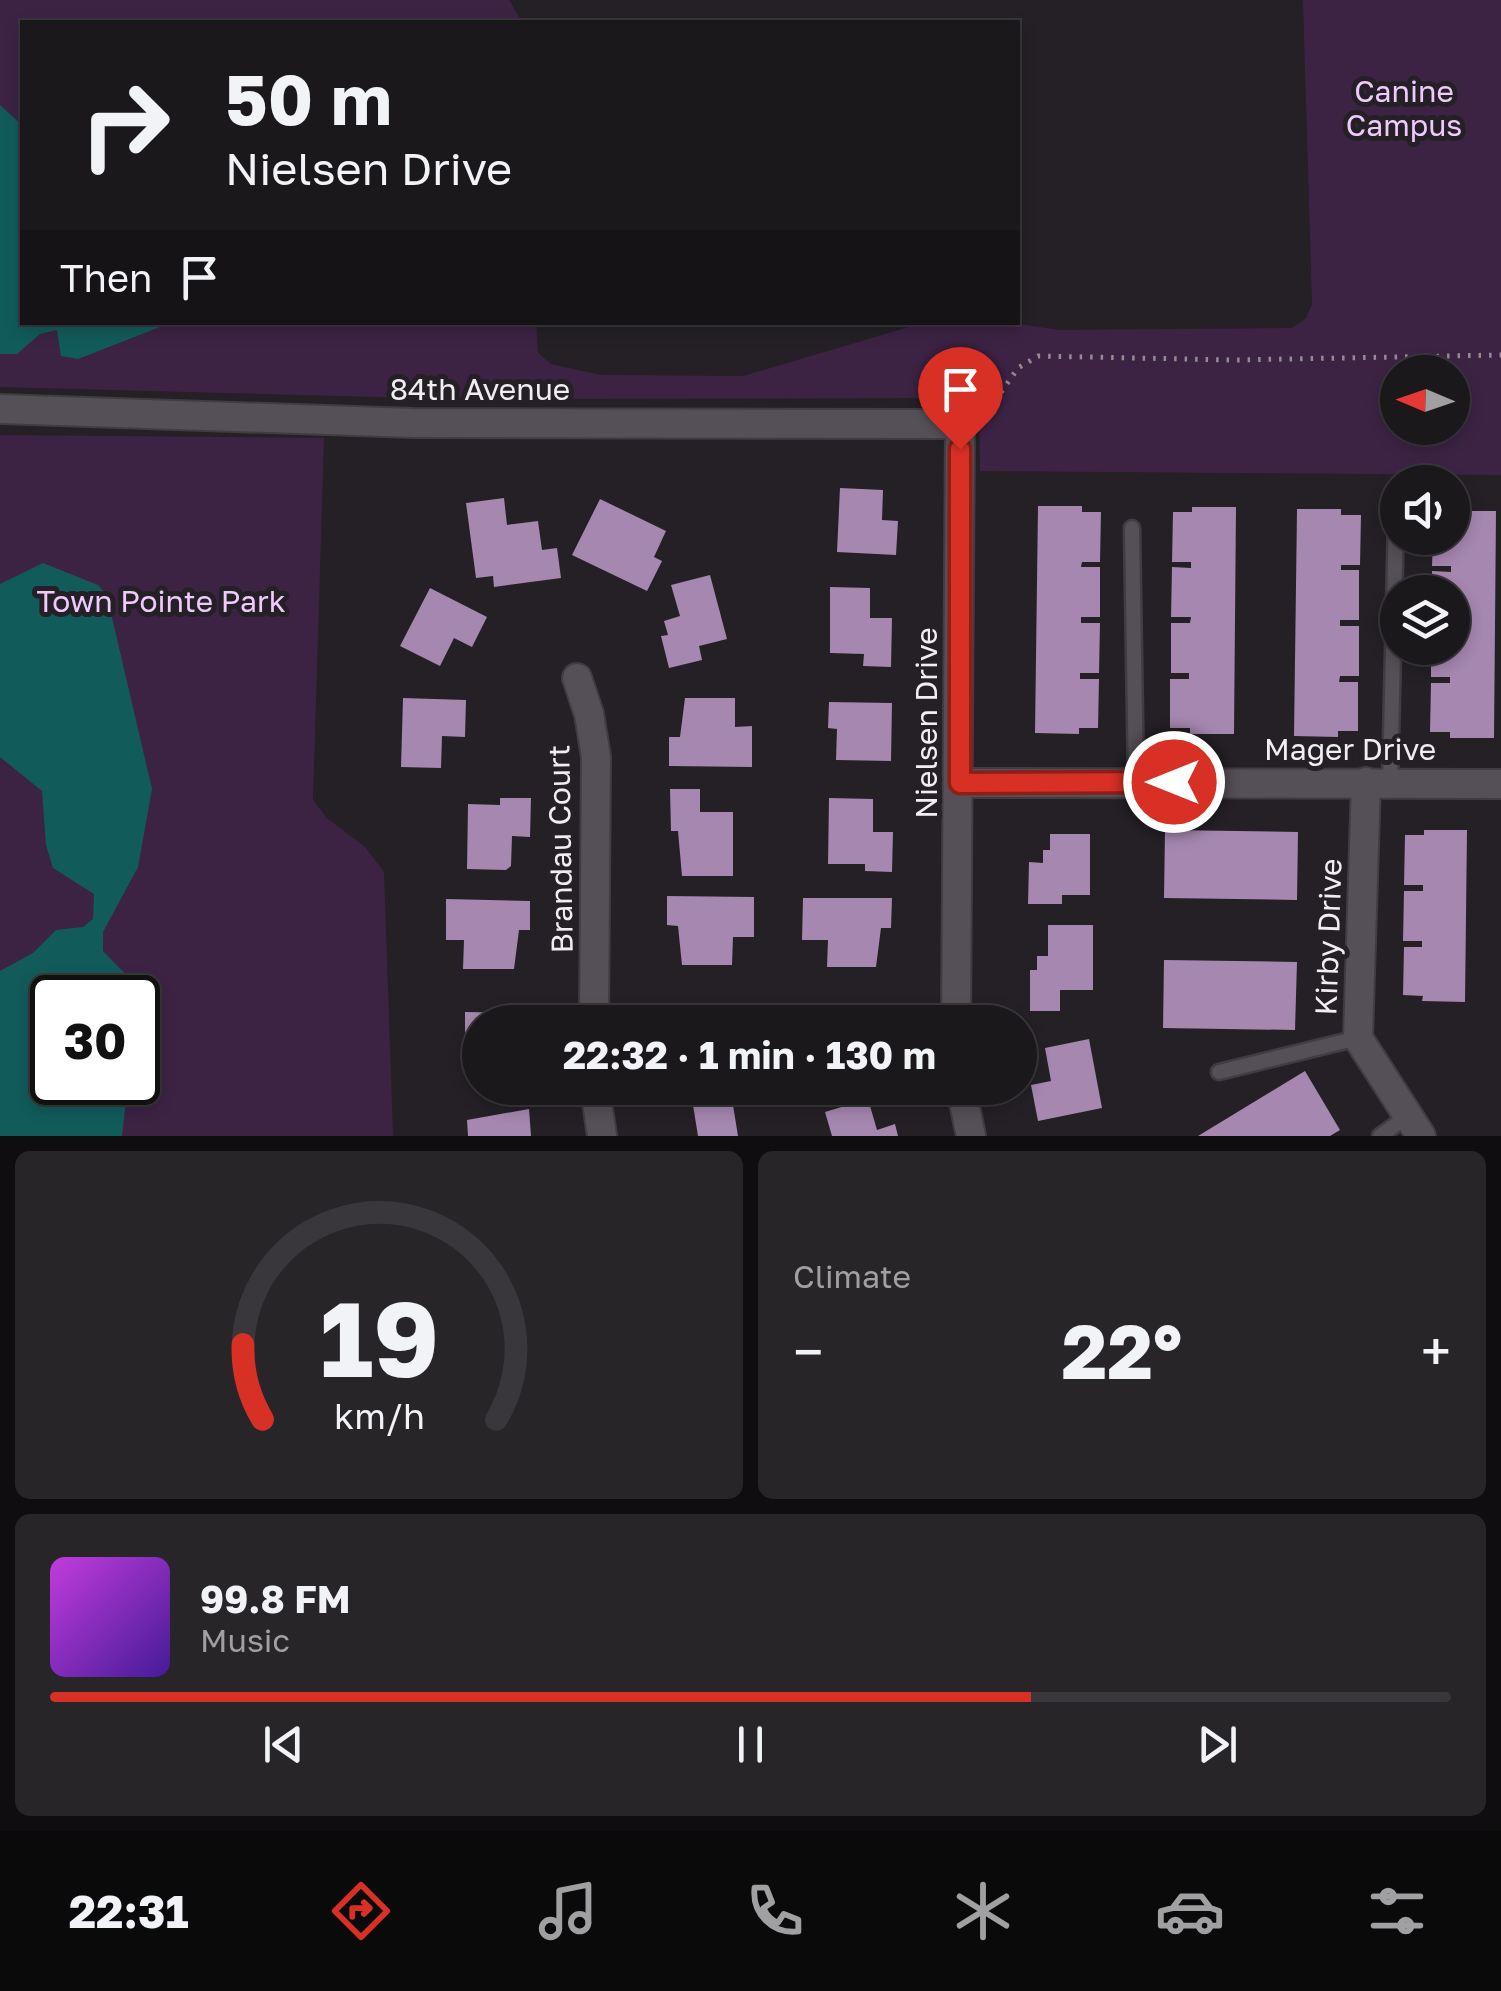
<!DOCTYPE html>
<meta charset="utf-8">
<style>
:root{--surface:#1b181c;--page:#282529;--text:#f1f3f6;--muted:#a0a0a3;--line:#39373b;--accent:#d93025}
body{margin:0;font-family:"Golos Text",sans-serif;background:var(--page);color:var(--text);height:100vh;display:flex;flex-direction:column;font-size:38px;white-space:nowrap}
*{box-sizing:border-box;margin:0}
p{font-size:32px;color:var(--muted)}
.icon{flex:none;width:55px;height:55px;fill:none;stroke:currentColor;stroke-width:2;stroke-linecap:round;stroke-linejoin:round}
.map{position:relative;height:1136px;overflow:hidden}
.side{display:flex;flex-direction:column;gap:15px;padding:15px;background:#0f0d0f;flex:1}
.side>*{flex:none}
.hud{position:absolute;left:20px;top:20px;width:1000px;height:305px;border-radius:0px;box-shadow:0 5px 15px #0003,0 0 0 2px var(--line);background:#1b181c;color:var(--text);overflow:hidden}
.needle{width:65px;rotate:272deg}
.controls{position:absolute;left:1380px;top:355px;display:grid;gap:20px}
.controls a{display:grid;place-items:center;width:90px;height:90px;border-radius:50%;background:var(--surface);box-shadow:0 5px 15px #0003,0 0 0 2px var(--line);font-size:50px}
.speed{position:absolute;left:30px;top:975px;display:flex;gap:20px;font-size:50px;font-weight:700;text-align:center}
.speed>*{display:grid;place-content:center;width:130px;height:130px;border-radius:50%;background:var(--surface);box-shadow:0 5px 15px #0003,0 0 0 2px var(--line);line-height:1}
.speed .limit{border:5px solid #111;border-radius:15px;background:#fff;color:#111}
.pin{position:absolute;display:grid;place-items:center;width:85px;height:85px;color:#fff;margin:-102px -42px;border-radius:50% 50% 50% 0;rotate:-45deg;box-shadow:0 0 10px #0007}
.pin .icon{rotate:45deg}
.me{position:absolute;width:110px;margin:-55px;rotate:270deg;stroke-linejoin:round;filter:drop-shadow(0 0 8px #0008)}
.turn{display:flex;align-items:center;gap:35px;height:210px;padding:0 40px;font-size:45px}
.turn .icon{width:130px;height:130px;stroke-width:2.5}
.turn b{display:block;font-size:70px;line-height:85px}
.then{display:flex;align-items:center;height:95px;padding:0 40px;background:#0003;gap:20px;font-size:38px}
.big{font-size:75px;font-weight:700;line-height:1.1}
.side .widget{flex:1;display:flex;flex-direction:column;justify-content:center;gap:15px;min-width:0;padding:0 35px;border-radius:15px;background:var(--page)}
.side .dial{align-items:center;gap:0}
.dial svg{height:260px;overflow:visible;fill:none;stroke:var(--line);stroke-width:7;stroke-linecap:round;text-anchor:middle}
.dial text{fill:var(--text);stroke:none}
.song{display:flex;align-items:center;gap:30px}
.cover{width:120px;height:120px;border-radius:15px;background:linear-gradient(135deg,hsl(290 70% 55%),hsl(260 70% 35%))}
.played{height:10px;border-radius:5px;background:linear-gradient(90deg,var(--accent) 70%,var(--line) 70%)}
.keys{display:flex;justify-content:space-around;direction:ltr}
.heat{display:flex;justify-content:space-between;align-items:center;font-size:55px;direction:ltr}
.side .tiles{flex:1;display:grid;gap:15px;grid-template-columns:1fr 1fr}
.widget:last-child{grid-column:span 2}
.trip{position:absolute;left:462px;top:1005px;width:575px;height:100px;border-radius:50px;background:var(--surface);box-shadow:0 5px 15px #0003,0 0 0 2px var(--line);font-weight:700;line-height:100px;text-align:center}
.tabs{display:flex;height:160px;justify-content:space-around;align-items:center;background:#0b0a0b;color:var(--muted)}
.tabs .icon{width:70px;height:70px}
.tabs .current{color:var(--accent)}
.tabs b{font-size:45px;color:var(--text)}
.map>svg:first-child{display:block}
.green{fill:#3c2344;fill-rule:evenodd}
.water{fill:#125b5b}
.building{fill:#a587af}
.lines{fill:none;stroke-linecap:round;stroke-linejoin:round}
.service-casing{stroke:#403c41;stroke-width:19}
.minor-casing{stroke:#403c41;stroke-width:32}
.path{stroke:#918d92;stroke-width:5;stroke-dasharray:2.5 8;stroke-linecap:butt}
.service{stroke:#555057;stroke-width:14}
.minor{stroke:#555057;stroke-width:28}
.route-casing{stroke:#8d1f18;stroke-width:25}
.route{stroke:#d93025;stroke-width:18}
.labels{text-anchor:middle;stroke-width:10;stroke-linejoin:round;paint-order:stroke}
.park-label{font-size:30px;fill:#f0cafc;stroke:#242026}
.street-label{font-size:30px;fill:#f1eef2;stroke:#242026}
</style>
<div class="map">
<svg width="1501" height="1136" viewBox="0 0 1501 1136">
<rect width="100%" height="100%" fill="#242026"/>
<g class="green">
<path d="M0,0H509L522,22H22V322L536,323L538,353L551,364L601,375L743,376L919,324L1007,322L1059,330L1292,328L1306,318L1312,304L1303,0H1501V475L980,471L979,398L455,399L0,387ZM1398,372H1452V428H1398Z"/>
<path d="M0,435L324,438L313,800L327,818L365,847L384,872L393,1136H0ZM52,998H138V1082H52Z"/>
</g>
<g class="water">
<path d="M0,105L22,125V322L206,323L203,326L165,325L78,359L61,356L57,330L40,334L17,354H0Z"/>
<path d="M43,563L98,585L107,596L152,789L138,867L103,932V951L133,982L137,997L52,998V1082L128,1083L122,1136H0V971L33,953L56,930L83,927L93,919L94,894L53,868L46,845L42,791L0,757V584Z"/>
</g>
<g class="building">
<path d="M840,488L883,490L882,520L898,521L896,555L837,552Z"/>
<path d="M504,498L507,525L538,521L542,550L557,548L561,578L494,587L493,576L476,578L466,503Z"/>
<path d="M600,499L666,531L654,557L662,561L647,591L572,555Z"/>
<path d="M1038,506H1082V512H1101L1100,562H1082L1081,567H1100V617H1081V623H1100L1099,673H1080V679H1099L1098,728H1079V734L1035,733Z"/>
<path d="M1192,507H1236L1234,734H1190V728H1170V679H1189V673H1171V623H1190L1191,617H1171L1172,567L1191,568V562H1172L1173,512H1192Z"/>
<path d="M1297,509H1341V515H1361L1360,565H1341V570H1359V620H1340V626H1359V676H1340L1339,682H1358V731H1338V737L1294,736Z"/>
<path d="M1452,511H1496L1494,738H1450V732H1430L1431,683H1450V677H1431V648H1452V592H1432V571L1451,572V566H1432L1433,538H1452Z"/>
<path d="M710,575L727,639L699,646L702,660L669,668L661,636L668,635L664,621L680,616L671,585Z"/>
<path d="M830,587L870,588V618H892L891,667L863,666L864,654L830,653Z"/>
<path d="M430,588L487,617L472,647L454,638L440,666L400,646Z"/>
<path d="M403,698L466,700L465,737L442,736L441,768L401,767Z"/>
<path d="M685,698H735V727L752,726V767L669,766V737H680Z"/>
<path d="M829,702L892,703L891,761L836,760L837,729L828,728Z"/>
<path d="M670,789H700V812H733V876H682L678,831H671Z"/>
<path d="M500,798H531L530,837L512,836L511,866L506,870L467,869L468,804L500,805Z"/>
<path d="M829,798L873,799V832H893L892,872L865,871V864H828Z"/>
<path d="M1165,830L1298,832L1297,900L1164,898Z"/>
<path d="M1424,830H1467L1465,1002L1422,1001L1423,996L1403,995L1404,947H1422V941H1403L1404,891H1423V885H1404L1405,835H1424Z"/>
<path d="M1050,834H1090V895H1062V904H1028L1029,862L1043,863V850H1050Z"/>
<path d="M667,896L754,897V937H733L732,965H682L678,926L667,925Z"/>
<path d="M803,898H892L891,928H881L876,967H827L828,940H802Z"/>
<path d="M446,899L530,901V930H519L514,969H463L464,940H446Z"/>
<path d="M1048,925H1093V990H1060V1011H1030V970H1037V956H1048Z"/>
<path d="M1164,960L1297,962L1295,1030L1163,1028Z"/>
<path d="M465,1012L527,1013V1022H480V1070H470L471,1037H465Z"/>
<path d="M1089,1039L1102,1108L1038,1121L1031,1085L1051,1081L1045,1048Z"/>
<path d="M1305,1071L1340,1130L1330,1136H1198Z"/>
<path d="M732,1099L738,1136H698L693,1105Z"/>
<path d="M868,1099L877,1130L895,1124L898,1136H832L825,1112Z"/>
<path d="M529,1109L531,1136H468L467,1120Z"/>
</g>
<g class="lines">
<g class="service-casing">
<g id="service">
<path d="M1132,528L1136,783"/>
<path d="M1390,782L1396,519"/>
<path d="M1219,1072L1358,1038"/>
<path d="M1380,1136L1408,1116"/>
</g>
</g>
<g class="minor-casing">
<g id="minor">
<path d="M0,409L413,423L960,424L956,1022"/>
<path d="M577,678L589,714L596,757L594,1022"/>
<path d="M1366,782L1358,1038L1421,1136"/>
<path d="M959,783L1501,784"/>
<path d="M595,1088L602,1136"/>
<path d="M961,1088L971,1136"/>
</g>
</g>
<path class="path" d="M983,418L1018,368L1038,356L1234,360L1501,355"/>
<use href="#service" class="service"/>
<use href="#minor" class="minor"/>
</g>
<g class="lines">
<g class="route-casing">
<path id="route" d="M960,449V783L1174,782"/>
</g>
<use href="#route" class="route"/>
</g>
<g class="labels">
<g class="park-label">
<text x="1404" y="102">Canine<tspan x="1404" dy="34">Campus</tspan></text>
<text x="161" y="612">Town Pointe Park</text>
</g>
<g class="street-label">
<text x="480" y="400">84th Avenue</text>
<text transform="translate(927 723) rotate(-90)" y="10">Nielsen Drive</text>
<text x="1350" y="760">Mager Drive</text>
<text transform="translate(561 849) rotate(-91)" y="10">Brandau Court</text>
<text transform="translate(1329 937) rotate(-88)" y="10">Kirby Drive</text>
</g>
</g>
</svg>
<div class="controls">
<a><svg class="needle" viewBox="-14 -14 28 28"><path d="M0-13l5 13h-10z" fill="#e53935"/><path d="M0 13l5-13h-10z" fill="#a0a0a3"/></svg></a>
<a><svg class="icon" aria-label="sound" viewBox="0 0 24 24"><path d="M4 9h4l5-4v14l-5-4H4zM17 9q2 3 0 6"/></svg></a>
<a><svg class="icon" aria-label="layers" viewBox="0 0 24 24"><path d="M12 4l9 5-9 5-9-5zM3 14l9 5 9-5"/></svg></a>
</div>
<div class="speed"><div class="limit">30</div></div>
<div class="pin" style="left:960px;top:449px;background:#d93025"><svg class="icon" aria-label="arrive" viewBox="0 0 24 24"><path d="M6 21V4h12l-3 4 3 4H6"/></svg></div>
<svg class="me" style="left:1174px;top:782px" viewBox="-20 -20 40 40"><circle r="17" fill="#d93025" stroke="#fff" stroke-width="3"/><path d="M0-11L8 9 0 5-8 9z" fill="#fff"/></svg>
<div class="trip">22:32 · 1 min · 130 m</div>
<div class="hud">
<div class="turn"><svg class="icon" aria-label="right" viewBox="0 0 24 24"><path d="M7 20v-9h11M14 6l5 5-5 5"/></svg><div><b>50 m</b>Nielsen Drive</div></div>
<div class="then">Then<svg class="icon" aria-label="arrive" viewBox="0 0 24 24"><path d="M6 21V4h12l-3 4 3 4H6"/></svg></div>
</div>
</div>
<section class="side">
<div class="tiles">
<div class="widget dial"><svg viewBox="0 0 100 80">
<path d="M14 69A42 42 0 1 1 86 69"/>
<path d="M14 69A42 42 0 0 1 8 46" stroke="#d93025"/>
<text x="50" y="56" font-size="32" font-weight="700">19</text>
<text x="50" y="72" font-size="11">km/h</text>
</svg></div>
<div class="widget"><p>Climate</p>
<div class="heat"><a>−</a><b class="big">22°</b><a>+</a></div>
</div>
<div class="widget">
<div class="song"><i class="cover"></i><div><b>99.8 FM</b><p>Music</p></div></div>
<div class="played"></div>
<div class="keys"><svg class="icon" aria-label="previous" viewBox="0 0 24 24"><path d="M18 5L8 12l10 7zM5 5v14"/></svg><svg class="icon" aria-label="pause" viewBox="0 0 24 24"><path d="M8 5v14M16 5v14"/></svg><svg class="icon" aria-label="next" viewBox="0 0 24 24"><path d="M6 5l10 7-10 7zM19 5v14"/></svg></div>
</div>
</div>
</section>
<nav class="tabs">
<b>22:31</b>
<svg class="icon current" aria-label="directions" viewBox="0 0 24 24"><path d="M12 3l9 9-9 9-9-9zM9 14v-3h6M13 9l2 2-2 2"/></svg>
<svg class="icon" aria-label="music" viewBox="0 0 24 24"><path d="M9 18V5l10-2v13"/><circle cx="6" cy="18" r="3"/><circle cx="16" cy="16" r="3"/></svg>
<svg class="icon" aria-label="phone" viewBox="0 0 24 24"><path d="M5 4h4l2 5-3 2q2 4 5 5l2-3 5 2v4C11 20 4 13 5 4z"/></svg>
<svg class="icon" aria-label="climate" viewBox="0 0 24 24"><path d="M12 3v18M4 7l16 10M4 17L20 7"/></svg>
<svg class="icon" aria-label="car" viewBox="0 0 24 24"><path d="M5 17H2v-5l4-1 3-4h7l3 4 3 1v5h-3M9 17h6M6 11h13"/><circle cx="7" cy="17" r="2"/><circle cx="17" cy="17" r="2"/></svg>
<svg class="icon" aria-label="filters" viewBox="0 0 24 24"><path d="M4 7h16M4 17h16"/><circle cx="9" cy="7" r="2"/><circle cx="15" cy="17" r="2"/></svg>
</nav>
